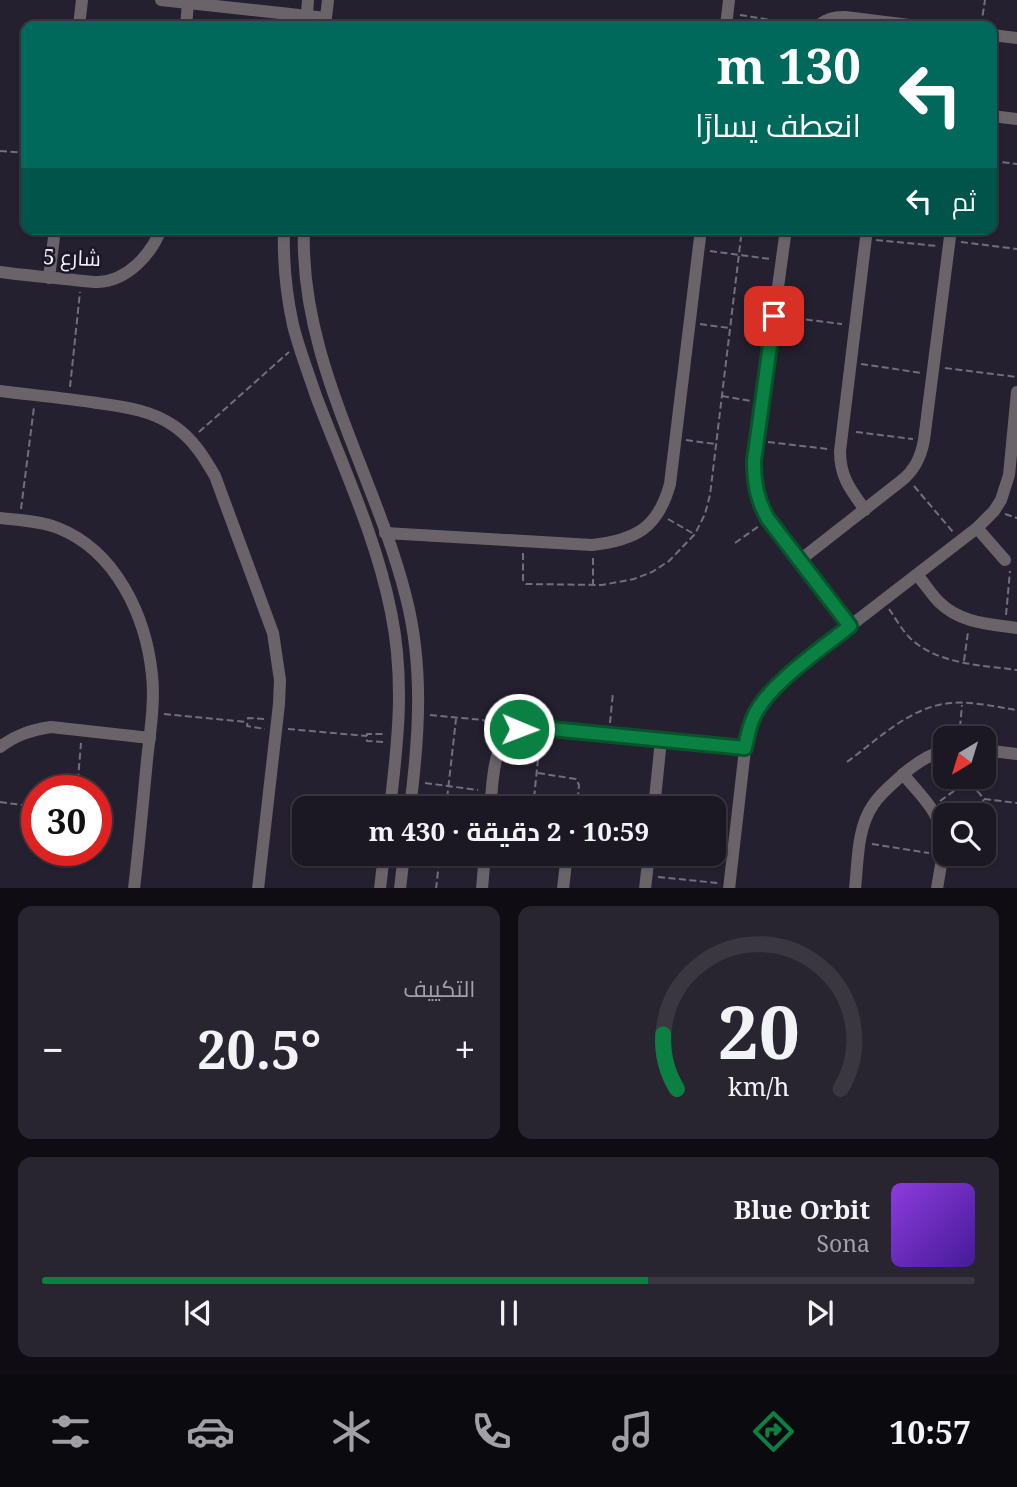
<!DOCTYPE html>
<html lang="ar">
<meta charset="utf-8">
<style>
:root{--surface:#1c1823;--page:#292530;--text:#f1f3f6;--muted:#a0a0a6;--line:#3a3741;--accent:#0b8043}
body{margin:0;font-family:"Noto Serif",Cairo,serif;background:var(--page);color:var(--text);direction:rtl;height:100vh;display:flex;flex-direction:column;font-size:26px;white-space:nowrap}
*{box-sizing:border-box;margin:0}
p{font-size:23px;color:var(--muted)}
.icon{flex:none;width:38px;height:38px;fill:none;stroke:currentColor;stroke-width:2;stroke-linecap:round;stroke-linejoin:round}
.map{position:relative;height:888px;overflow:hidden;direction:ltr}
.sheet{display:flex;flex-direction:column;gap:18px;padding:18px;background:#0f0d13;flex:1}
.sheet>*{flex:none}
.guide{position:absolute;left:21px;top:21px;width:976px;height:214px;border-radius:14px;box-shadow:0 2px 5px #0004,0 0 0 2px var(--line);direction:rtl;background:#00695c;color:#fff;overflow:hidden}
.needle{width:46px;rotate:218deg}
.fabs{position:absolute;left:933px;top:726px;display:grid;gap:14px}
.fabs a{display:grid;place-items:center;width:63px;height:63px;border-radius:14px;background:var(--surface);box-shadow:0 2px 5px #0004,0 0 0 2px var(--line);font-size:35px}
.speed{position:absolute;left:21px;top:775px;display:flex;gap:14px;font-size:35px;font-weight:700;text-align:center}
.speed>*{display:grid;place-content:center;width:91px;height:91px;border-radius:50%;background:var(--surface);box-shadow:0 2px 5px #0004,0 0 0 2px var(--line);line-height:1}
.speed .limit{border:10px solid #d22;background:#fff;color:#111}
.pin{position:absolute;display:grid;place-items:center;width:60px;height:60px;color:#fff;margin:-30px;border-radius:14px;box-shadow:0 4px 10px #0006}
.me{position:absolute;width:77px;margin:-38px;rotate:91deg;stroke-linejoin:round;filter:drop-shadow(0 0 5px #0008)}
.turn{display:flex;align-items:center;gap:24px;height:147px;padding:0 21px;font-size:32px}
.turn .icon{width:91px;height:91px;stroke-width:2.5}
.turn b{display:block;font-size:49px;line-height:60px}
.then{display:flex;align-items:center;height:66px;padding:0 21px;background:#0003;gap:14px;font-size:26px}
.big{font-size:52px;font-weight:700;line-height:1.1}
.sheet .widget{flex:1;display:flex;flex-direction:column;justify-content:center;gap:10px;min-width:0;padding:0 24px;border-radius:14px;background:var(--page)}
.sheet .dial{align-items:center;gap:0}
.dial svg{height:182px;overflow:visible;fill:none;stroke:var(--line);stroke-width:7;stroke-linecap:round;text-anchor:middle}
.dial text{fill:var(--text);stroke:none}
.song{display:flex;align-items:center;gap:21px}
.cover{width:84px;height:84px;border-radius:10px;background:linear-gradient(135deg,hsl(270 70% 55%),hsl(260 70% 35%))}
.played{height:7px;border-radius:4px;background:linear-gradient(90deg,var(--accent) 65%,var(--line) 65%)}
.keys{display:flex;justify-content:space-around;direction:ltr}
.heat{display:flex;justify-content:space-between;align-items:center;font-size:38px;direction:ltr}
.sheet .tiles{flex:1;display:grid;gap:18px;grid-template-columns:1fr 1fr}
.widget:last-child{grid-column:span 2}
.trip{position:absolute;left:292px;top:796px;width:434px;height:70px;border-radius:14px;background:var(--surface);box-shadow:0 2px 5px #0004,0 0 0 2px var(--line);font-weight:700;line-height:70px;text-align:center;direction:rtl}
.menu{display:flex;height:112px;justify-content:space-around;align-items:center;background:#0b0a0e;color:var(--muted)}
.menu .icon{width:49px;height:49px}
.menu .on{color:var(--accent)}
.menu b{font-size:32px;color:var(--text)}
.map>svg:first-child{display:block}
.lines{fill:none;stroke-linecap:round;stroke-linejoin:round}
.path{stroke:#726e7c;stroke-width:2;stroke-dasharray:7 3.5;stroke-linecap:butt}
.minor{stroke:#6a646a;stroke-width:12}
.route-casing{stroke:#07532c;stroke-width:18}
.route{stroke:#0b8043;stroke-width:12}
.labels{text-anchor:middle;stroke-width:5;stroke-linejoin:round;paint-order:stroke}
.street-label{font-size:21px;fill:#f4f1fc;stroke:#1b1725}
</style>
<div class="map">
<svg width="1017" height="889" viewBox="0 0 1017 889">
<rect width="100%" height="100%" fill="#25202f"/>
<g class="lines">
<g class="path">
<path d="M740,15L803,25"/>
<path d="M767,26L768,20"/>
<path d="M981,26L985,0"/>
<path d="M0,151L26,153"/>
<path d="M992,161L1017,164"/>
<path d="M876,240L937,246"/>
<path d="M961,242L1017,249"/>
<path d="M710,251L770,259"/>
<path d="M785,317L842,324"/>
<path d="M700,324L729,328"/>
<path d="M861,364L922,373"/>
<path d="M945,368L1017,377"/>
<path d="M70,387L80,292"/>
<path d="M722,396L751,401"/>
<path d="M199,432L289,352"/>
<path d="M856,432L913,439"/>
<path d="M686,440L715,444"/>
<path d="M768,442L828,449"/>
<path d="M914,486L953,532"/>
<path d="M21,509L34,407"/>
<path d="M1005,514L1017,518"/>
<path d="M668,519L694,534"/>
<path d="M735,543L759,526"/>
<path d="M523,553V580L526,584L602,585L634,579L652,572L669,561L695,534L705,514L710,495L742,229"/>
<path d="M593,558V584"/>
<path d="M889,609C896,619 903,632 912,640C941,665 982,665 1017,670"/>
<path d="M1006,615L1010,571"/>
<path d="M964,661L968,632"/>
<path d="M164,714L247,722"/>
<path d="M430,715L483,720L499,727"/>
<path d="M264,719L248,718L247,726L265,729"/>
<path d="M610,723L613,692"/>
<path d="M288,729L367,736"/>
<path d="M959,738L962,705"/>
<path d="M383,742L367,741V734H384"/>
<path d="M847,762C877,740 911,706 951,703C972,701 996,707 1017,710"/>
<path d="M538,773L576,779L579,785L577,808"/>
<path d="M425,783L478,790"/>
<path d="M969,786L970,777"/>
<path d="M77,791L81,743"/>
<path d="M984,799L1017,803"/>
<path d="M940,801C946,797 953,791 959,788C971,784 983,792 984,804C985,808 984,812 983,816"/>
<path d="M0,802L37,807"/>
<path d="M446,808L456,719"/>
<path d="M533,808L540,740"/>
<path d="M872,844L929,853"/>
<path d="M658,877L718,883"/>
<path d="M436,889L440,854"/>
</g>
<g class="minor">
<path d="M161,0L326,18"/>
<path d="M79,26L82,0"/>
<path d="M186,26L188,3"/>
<path d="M306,26L308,0"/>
<path d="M325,26L328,0"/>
<path d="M726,26L729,0"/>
<path d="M817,26C826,19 833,17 845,17L917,26"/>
<path d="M992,35L1017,38"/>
<path d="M992,116L1017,119"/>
<path d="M284,229C283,261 286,293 293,325C299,349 308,372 316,396C343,467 376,537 391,612C405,680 398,741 390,808"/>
<path d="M304,229C299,359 375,474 406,597C424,667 419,737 410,808"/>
<path d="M786,229L754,461C754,483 757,500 768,519L850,626"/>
<path d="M0,272C22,275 43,277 65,279C76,280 87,282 98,282C127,281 151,255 161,229"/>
<path d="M49,278L55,229"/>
<path d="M0,391C32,395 65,398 97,403C125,407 151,410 174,426C193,439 204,457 215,476L273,633L280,680L279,704L258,889"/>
<path d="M865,510C850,489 840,477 840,451L867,229"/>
<path d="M0,518C19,520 41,521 58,528C116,551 146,616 152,675C155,703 150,732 147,760C143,803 139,846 134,889"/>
<path d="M977,528L1005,560"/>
<path d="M385,533L592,545C636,540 658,528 670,484L701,229"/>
<path d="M800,560L901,481C915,470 921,457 924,440L951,229"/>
<path d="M918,576C925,584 931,594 939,602C960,623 989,624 1017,628"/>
<path d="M0,747C16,735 31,730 51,727L150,738"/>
<path d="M984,750L1017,754"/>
<path d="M903,774C920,795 944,815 943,845C943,859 939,874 937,889"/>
<path d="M490,808C494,779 490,736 525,727L745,748"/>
<path d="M654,808L661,740"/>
<path d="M380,889L384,854"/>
<path d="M400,889L404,854"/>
<path d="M482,889L485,854"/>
<path d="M563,889L567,854"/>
<path d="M645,889L649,854"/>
<path d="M729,889L747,732L754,716L763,701L775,688L850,626L977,528L994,511L1001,500L1009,475L1017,392"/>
<path d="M855,889C858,861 857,828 873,805C880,794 890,786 899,778C913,765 927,755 945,750"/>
</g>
</g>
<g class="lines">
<g class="route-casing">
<path id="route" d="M519,729L525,727L541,728L745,748C747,737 749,727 754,716C769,684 821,649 850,626L768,519C757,500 754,483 754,461L774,316"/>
</g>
<use href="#route" class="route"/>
</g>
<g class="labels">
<g class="street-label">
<text transform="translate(72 258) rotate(2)" y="7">شارع 5</text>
</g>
</g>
</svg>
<div class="fabs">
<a><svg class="needle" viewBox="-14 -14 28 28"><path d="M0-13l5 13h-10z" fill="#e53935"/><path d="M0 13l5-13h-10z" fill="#a0a0a6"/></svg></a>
<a><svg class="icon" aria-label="search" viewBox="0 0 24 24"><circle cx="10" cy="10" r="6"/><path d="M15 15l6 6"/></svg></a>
</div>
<div class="speed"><div class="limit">30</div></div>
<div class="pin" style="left:774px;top:316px;background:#d93025"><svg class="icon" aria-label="arrive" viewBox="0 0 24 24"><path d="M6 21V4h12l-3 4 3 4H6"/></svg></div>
<svg class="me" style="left:519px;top:729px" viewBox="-20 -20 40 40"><circle r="17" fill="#0b8043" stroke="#fff" stroke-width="3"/><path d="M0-11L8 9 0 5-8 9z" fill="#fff"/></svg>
<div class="trip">10:59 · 2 دقيقة · 430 m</div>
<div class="guide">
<div class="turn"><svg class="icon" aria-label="left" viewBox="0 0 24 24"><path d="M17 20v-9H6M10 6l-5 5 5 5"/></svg><div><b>130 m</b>انعطف يسارًا</div></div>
<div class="then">ثم<svg class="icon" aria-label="left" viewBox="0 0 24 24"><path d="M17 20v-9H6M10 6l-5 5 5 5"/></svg></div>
</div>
</div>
<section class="sheet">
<div class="tiles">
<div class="widget dial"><svg viewBox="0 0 100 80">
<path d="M14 69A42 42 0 1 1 86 69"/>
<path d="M14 69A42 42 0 0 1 8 45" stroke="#0b8043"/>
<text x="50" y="56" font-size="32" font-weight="700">20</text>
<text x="50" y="72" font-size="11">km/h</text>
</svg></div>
<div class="widget"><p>التكييف</p>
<div class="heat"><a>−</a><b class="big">20.5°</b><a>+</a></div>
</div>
<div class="widget">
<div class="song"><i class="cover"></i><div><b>Blue Orbit</b><p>Sona</p></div></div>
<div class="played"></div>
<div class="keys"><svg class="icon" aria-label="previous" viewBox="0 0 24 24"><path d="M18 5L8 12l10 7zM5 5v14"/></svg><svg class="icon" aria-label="pause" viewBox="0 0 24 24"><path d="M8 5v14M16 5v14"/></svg><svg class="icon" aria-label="next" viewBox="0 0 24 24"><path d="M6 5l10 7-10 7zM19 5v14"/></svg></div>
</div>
</div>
</section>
<nav class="menu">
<b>10:57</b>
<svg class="icon on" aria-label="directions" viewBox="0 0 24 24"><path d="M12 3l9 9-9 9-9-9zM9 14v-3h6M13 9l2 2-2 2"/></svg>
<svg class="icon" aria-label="music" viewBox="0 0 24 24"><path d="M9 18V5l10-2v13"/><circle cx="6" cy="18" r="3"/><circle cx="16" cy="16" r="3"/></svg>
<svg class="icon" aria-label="phone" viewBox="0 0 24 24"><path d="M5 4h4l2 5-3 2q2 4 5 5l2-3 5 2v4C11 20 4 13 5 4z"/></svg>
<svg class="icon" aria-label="climate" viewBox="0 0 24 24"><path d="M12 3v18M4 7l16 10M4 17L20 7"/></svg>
<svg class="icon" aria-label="car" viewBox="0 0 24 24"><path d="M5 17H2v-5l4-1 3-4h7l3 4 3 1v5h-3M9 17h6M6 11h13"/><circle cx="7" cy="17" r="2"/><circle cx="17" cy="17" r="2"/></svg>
<svg class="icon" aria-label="filters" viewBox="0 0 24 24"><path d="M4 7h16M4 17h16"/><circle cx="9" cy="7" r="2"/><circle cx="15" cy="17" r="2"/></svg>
</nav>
